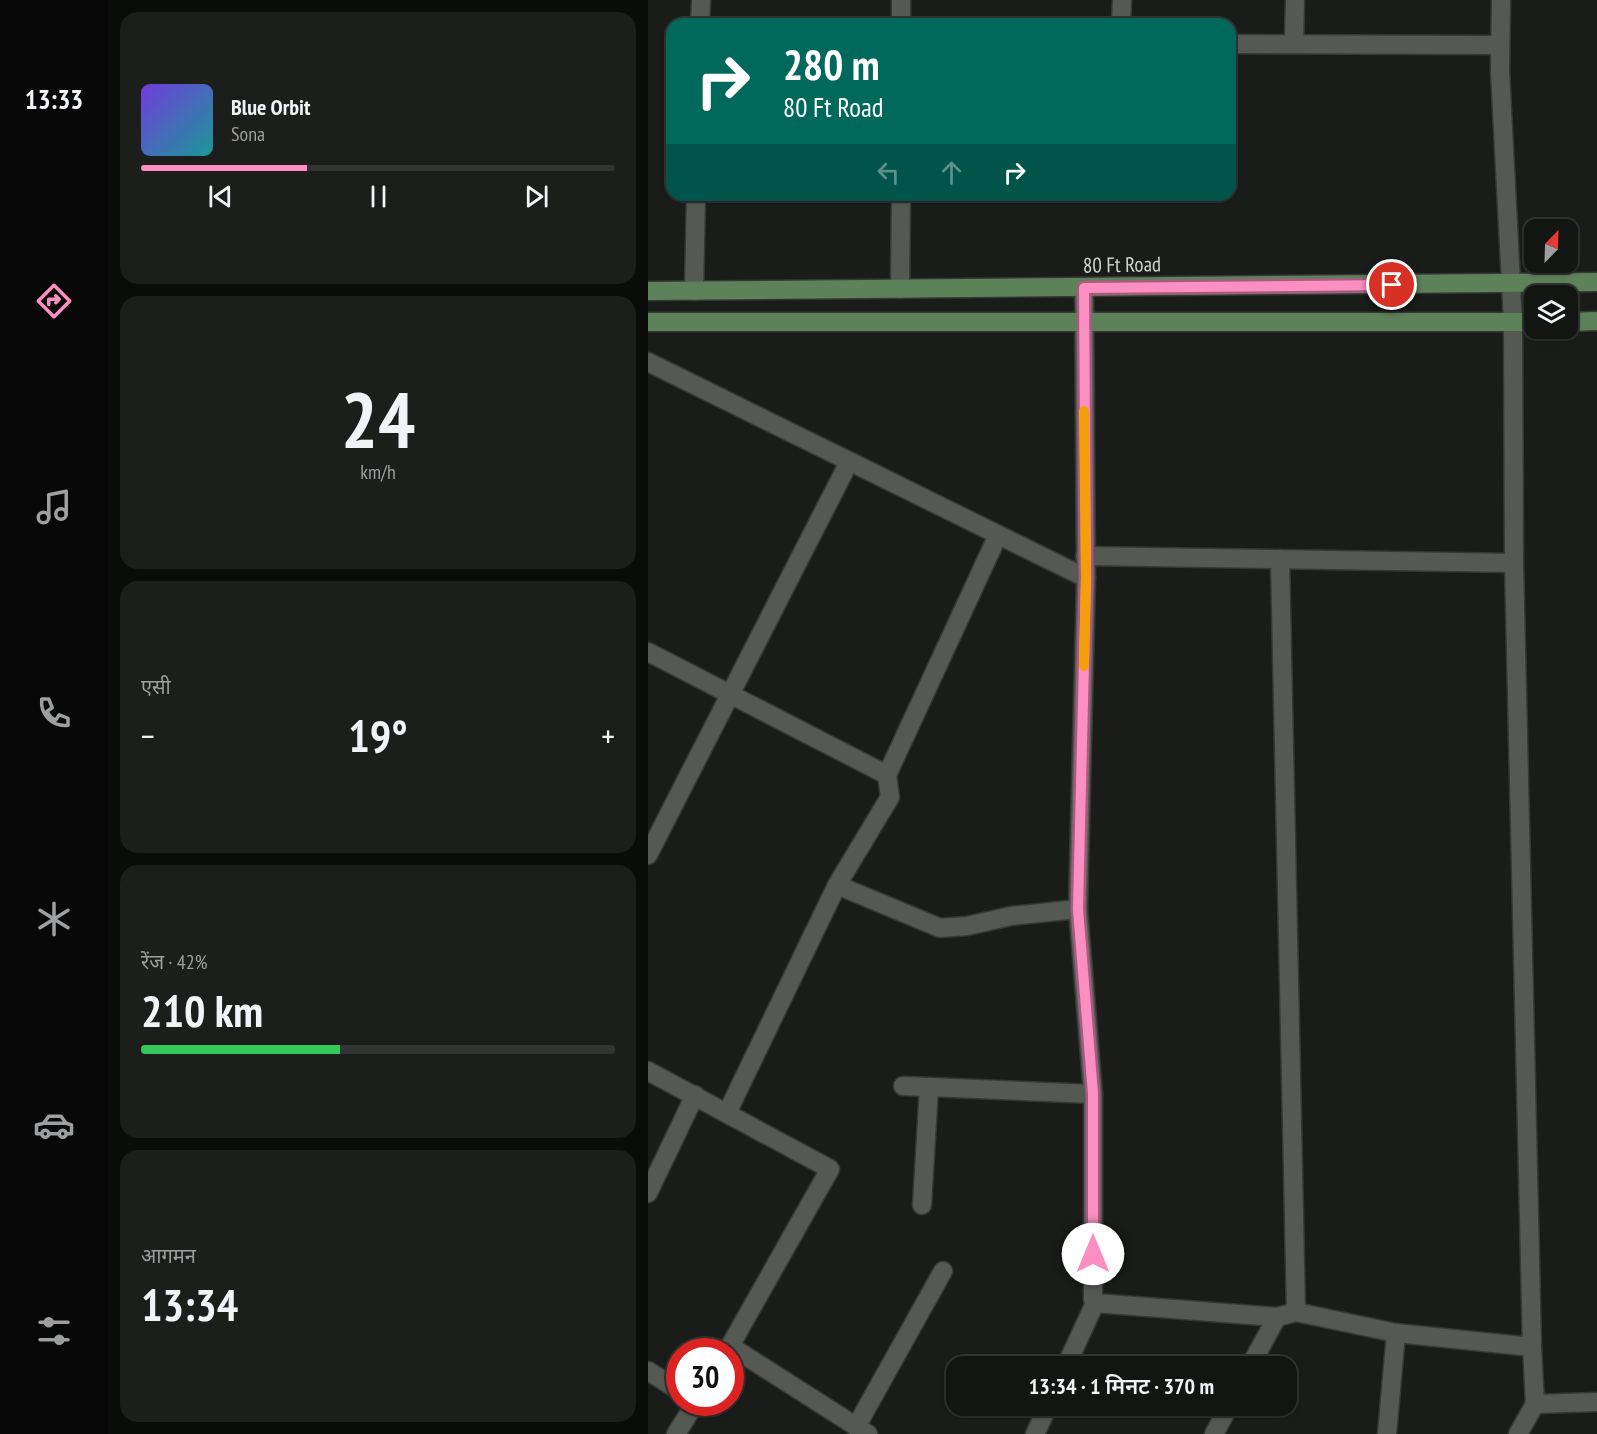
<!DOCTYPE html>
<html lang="hi">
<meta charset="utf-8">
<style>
:root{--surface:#131513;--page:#1c1e1c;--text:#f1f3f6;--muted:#9d9fa0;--line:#323433;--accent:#fc8fc2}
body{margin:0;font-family:"PT Sans Narrow","Noto Sans Devanagari",sans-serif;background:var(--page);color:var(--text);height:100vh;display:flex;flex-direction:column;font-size:22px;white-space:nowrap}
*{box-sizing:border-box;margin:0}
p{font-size:20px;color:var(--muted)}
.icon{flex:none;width:33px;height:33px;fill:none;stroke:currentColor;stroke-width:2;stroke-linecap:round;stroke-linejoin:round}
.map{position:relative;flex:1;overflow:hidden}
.sheet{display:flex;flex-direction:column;gap:12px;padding:12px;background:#0a0c0a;width:540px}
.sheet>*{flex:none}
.hud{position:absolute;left:18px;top:18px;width:570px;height:183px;border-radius:18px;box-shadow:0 2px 4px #0004,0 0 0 2px var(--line);background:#00695c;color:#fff;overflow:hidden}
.needle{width:39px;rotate:23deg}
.buttons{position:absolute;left:876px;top:219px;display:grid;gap:12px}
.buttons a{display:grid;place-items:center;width:54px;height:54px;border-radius:12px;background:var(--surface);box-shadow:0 2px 4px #0004,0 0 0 2px var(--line);font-size:30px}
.speed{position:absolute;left:18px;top:1338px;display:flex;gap:12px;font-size:30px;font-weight:700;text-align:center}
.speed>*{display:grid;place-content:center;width:78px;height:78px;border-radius:50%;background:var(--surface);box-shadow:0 2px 4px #0004,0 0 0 2px var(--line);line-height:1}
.speed .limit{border:9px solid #d22;background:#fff;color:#111}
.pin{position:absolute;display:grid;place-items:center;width:51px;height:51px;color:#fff;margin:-26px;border:3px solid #fff;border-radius:50%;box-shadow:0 2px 6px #0007}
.me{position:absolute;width:66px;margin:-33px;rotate:0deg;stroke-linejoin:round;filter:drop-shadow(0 0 4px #0008)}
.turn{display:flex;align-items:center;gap:21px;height:126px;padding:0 18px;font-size:27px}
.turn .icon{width:78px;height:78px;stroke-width:2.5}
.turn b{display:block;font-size:42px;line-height:51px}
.lanes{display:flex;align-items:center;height:57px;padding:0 18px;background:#0003;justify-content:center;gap:30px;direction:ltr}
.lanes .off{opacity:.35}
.big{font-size:45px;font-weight:600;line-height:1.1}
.sheet .card{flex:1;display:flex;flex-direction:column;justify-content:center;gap:9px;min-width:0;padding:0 21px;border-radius:18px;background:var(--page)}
.sheet .dial{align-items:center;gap:0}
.dial b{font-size:78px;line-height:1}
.song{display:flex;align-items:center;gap:18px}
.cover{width:72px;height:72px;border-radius:9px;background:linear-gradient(135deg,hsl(260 70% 55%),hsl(180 70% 35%))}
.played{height:6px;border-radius:3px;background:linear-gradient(90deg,var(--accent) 35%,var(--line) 35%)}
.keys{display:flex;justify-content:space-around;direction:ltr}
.heat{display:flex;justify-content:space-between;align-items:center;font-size:33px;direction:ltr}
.charge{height:9px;border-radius:4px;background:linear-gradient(90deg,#34c759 42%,var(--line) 0)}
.trip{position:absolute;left:298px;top:1356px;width:351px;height:60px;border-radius:18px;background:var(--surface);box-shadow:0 2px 4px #0004,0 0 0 2px var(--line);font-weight:600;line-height:60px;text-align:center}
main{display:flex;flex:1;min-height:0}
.menu{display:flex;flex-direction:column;width:108px;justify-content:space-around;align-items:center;background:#080808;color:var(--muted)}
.menu .icon{width:42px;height:42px}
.menu .active{color:var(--accent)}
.menu b{font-size:27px;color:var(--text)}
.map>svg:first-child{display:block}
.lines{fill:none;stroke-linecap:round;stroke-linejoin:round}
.minor-casing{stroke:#363836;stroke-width:21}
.major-casing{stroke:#363836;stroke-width:21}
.minor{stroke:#555954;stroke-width:18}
.major{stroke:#5d8158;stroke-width:18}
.route-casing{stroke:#a45d7e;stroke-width:15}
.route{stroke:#fc8fc2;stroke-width:10}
.slow{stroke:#f59e0b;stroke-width:10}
.labels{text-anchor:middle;stroke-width:6;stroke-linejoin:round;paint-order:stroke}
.street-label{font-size:21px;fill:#d3d5d2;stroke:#191c19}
</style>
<main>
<nav class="menu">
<b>13:33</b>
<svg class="icon active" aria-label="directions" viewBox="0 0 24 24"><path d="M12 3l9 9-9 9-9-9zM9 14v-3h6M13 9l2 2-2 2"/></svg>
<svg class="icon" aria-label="music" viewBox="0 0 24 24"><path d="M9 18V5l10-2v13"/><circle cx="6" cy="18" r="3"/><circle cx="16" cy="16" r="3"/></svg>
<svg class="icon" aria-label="phone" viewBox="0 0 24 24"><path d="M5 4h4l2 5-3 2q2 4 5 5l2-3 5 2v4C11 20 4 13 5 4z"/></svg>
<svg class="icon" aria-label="climate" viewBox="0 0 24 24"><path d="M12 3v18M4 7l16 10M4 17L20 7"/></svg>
<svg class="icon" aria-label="car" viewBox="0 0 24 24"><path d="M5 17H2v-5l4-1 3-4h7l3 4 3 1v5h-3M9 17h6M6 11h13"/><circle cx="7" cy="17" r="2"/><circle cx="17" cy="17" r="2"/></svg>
<svg class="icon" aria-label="filters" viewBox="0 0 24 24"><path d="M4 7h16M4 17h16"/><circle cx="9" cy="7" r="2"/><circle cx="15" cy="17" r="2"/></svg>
</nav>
<section class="sheet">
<div class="card">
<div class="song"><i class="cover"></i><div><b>Blue Orbit</b><p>Sona</p></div></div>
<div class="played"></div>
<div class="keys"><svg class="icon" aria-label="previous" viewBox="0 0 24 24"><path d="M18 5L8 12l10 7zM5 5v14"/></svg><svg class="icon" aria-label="pause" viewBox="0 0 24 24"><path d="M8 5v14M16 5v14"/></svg><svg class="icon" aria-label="next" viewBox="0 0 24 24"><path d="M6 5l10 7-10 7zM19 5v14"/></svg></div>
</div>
<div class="card dial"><b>24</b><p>km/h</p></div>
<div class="card"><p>एसी</p>
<div class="heat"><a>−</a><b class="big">19°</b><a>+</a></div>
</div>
<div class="card"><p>रेंज · 42%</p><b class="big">210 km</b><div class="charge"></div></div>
<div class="card"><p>आगमन</p><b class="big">13:34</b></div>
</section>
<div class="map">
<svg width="949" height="1434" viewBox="0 0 949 1434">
<rect width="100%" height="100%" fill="#191c19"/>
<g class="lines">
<g class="minor-casing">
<g id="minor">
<path d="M253,0V24"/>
<path d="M853,0L852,71L865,322L866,563L884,1347L887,1404L949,1402"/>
<path d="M52,24L53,0"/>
<path d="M473,24L474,0"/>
<path d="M582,44L852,45"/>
<path d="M646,44L647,0"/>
<path d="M436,288L438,578L430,909L445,1094V1299L447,1303L629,1317L648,1312L748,1333L884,1347"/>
<path d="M252,289L253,195"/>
<path d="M46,291L48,195"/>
<path d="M0,362L438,578"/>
<path d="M437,556L866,563"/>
<path d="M632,559L648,1312"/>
<path d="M0,652L239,775L242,797L189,885L79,1113"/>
<path d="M239,775L350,535"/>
<path d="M0,855L201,462"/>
<path d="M189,885L292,928L319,926L363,916L430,909"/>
<path d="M0,1071L182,1169L82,1346"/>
<path d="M255,1086L281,1087"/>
<path d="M0,1193L47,1095"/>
<path d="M274,1205L281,1087L445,1094"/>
<path d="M78,1352L82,1346L220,1434"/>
<path d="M418,1366L447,1303"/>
<path d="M602,1366L629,1317"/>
<path d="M0,1371L32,1391"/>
<path d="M208,1427L295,1271"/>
<path d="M28,1434L48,1402"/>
<path d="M387,1434L400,1406"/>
<path d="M566,1434L581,1406"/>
<path d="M739,1434L748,1333"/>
<path d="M870,1434L887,1404"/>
</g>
</g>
<g class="major-casing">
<g id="major">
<path d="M0,291L949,282"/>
<path d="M0,322H886"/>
<path d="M920,322L949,321"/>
</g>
</g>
<use href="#minor" class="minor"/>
<use href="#major" class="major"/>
</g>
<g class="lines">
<g class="route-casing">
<path id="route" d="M445,1254V1094L430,909L438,578L436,288L744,285"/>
</g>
<use href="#route" class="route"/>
<path class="slow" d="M436,666L438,578L436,411"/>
</g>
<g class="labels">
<g class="street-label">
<text transform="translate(474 265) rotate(-1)" y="7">80 Ft Road</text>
</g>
</g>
</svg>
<div class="buttons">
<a><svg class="needle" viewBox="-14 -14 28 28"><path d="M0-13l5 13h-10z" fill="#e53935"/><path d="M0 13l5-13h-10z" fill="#9d9fa0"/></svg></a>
<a><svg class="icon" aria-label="layers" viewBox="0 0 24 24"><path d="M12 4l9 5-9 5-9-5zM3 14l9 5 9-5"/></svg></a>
</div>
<div class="speed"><div class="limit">30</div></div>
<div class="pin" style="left:744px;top:285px;background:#d93025"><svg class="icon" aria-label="arrive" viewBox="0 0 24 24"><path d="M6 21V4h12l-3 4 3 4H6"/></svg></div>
<svg class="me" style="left:445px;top:1254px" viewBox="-20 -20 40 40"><circle r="19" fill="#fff"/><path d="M0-13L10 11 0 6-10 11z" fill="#fc8fc2"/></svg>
<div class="trip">13:34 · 1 मिनट · 370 m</div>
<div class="hud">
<div class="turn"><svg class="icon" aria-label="right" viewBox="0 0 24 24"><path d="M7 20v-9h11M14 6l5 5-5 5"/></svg><div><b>280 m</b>80 Ft Road</div></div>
<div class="lanes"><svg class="icon off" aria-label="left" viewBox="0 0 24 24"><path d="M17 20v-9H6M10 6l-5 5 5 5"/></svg><svg class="icon off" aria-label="ahead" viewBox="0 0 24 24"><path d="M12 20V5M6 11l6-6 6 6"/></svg><svg class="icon" aria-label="right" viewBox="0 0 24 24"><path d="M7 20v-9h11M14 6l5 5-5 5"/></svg></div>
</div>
</div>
</main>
